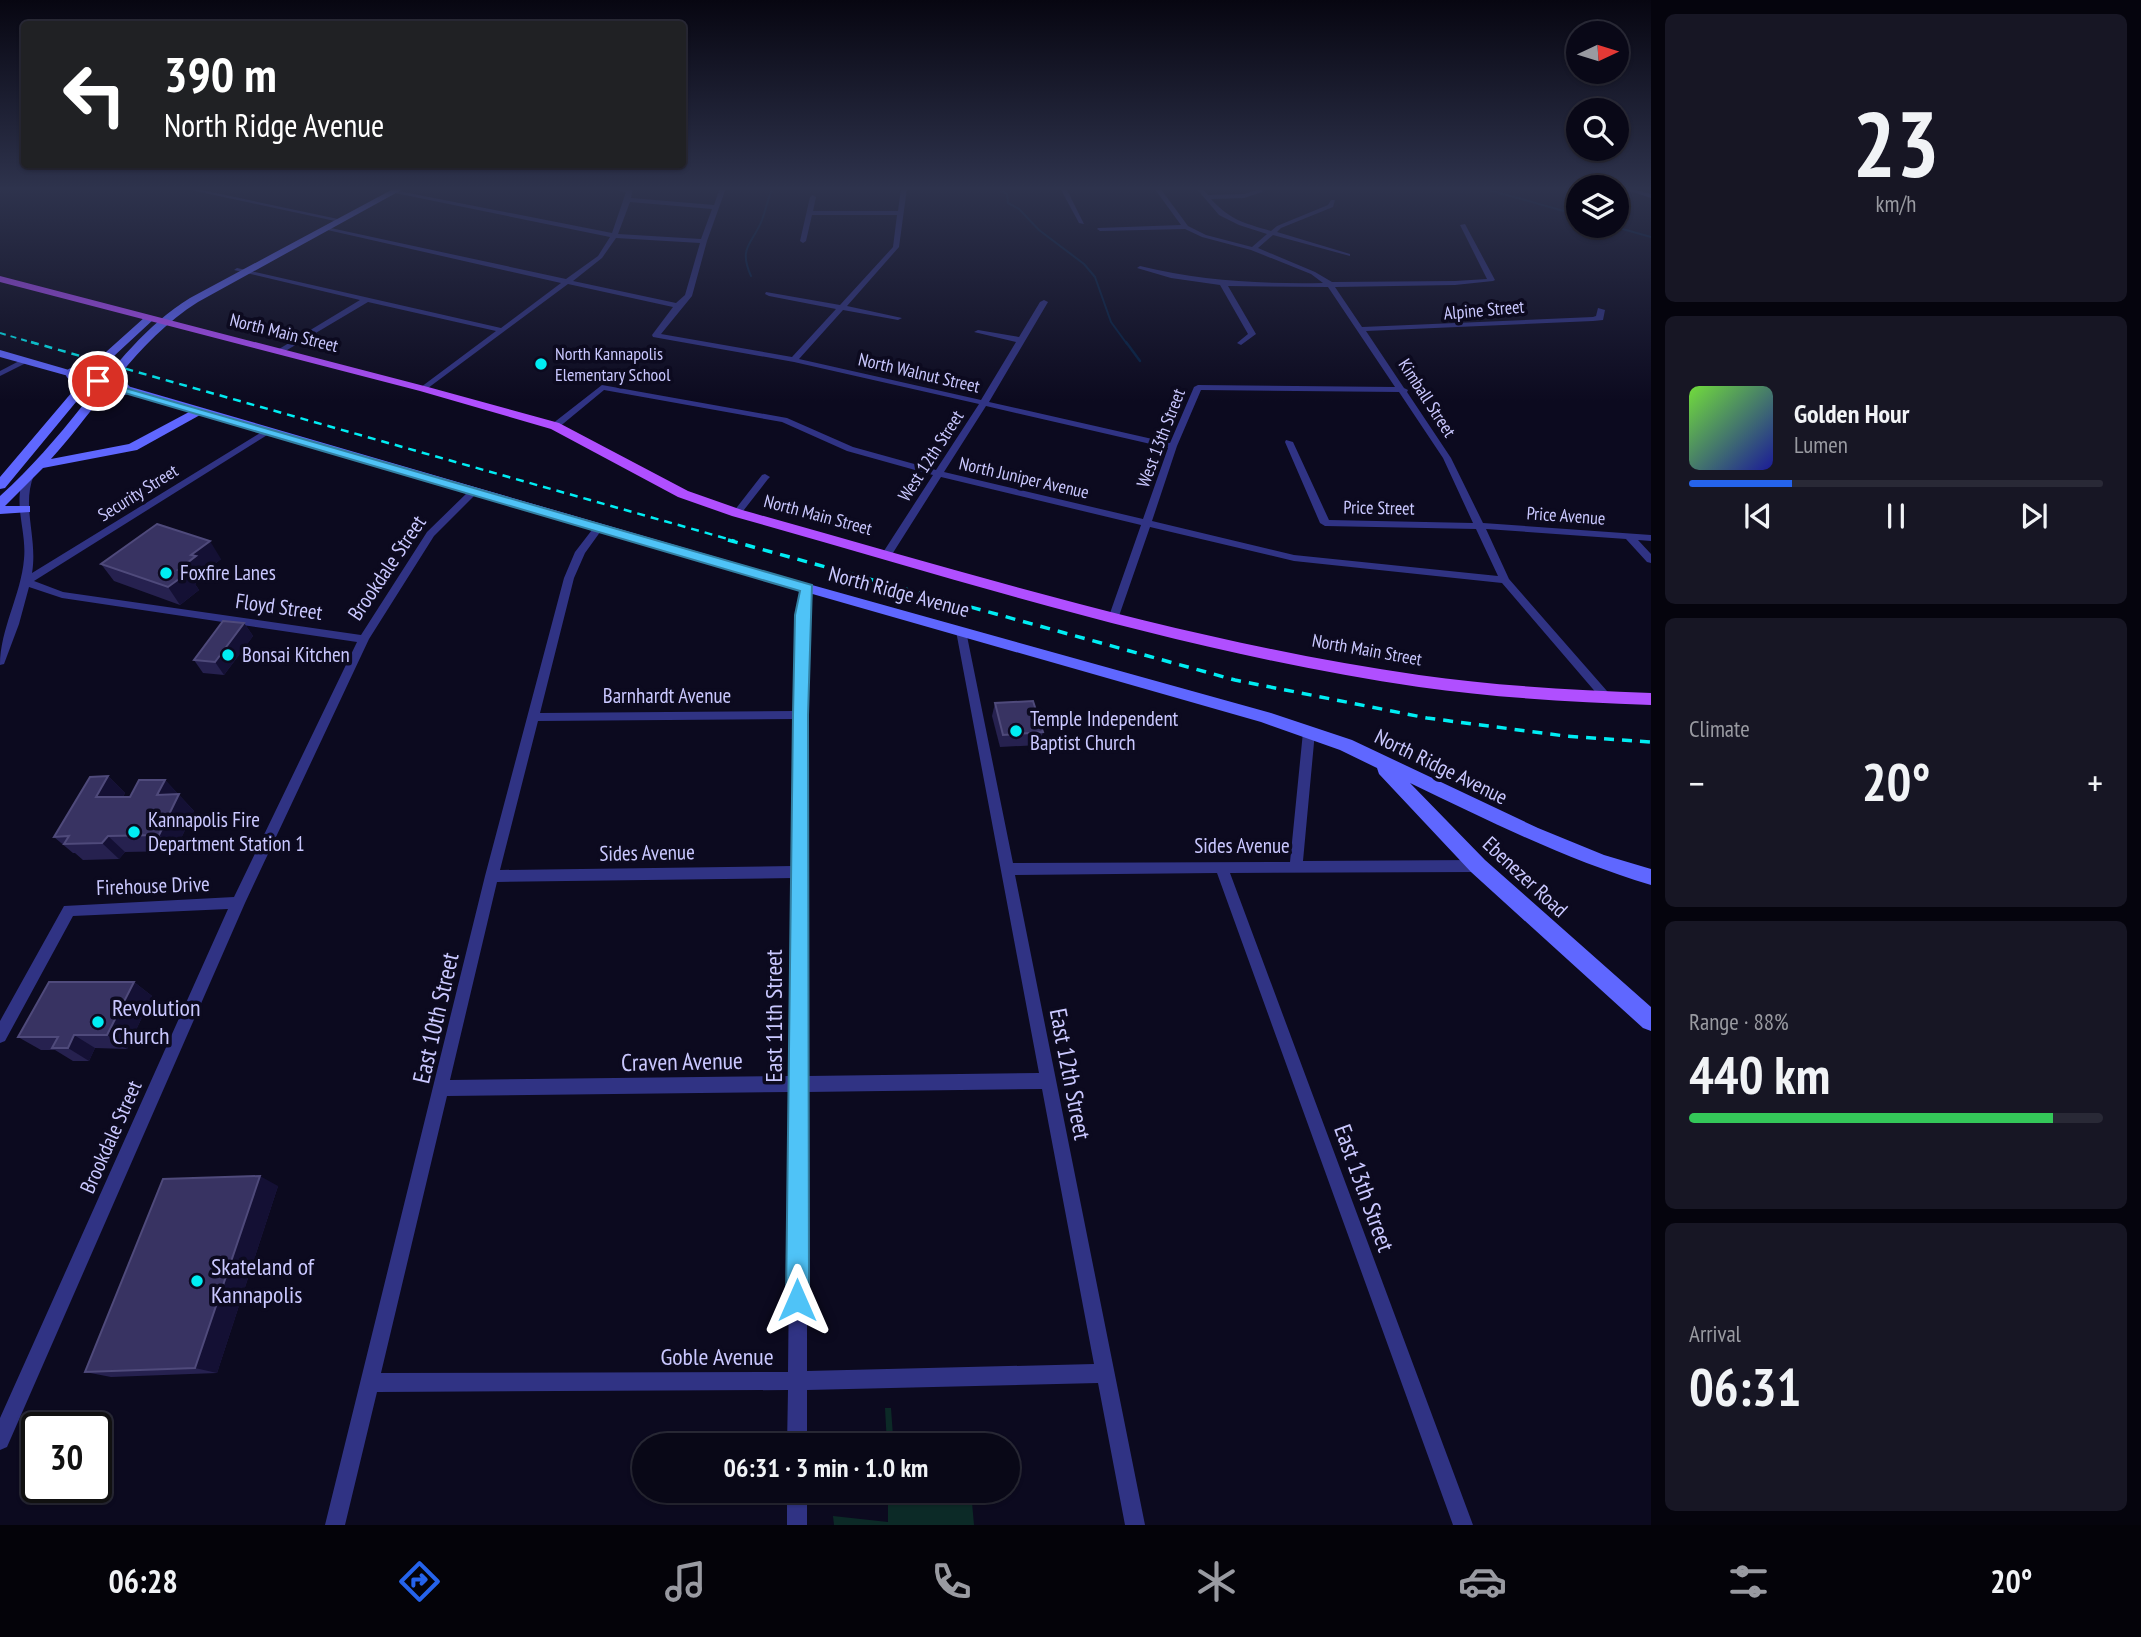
<!DOCTYPE html>
<meta charset="utf-8">
<style>
:root{--surface:#090817;--page:#171624;--text:#f1f3f6;--muted:#999aa1;--line:#292936;--accent:#2563eb}
body{margin:0;font-family:"PT Sans Narrow",sans-serif;background:var(--page);color:var(--text);height:100vh;display:flex;flex-direction:column;font-size:26px;white-space:nowrap}
*{box-sizing:border-box;margin:0}
p{font-size:23px;color:var(--muted)}
.icon{flex:none;width:38px;height:38px;fill:none;stroke:currentColor;stroke-width:2;stroke-linecap:round;stroke-linejoin:round}
.map{position:relative;flex:1;overflow:hidden}
.details{display:flex;flex-direction:column;gap:14px;padding:14px;background:#05040d;width:490px}
.details>*{flex:none}
.banner{position:absolute;left:21px;top:21px;width:665px;height:147px;border-radius:7px;box-shadow:0 2px 5px #0004,0 0 0 2px var(--line);background:#202124;color:#fff;overflow:hidden}
.needle{width:46px;rotate:86deg}
.fabs{position:absolute;left:1566px;top:21px;display:grid;gap:14px}
.fabs a{display:grid;place-items:center;width:63px;height:63px;border-radius:50%;background:var(--surface);box-shadow:0 2px 5px #0004,0 0 0 2px var(--line);font-size:35px}
.speed{position:absolute;left:21px;top:1412px;display:flex;gap:14px;font-size:35px;font-weight:700;text-align:center}
.speed>*{display:grid;place-content:center;width:91px;height:91px;border-radius:50%;background:var(--surface);box-shadow:0 2px 5px #0004,0 0 0 2px var(--line);line-height:1}
.speed .limit{border:4px solid #111;border-radius:10px;background:#fff;color:#111}
.pin{position:absolute;display:grid;place-items:center;width:60px;height:60px;color:#fff;margin:-30px;border:4px solid #fff;border-radius:50%;box-shadow:0 2px 7px #0007}
.me{position:absolute;width:77px;margin:-38px;rotate:0deg;stroke-linejoin:round;filter:drop-shadow(0 0 5px #0008)}
.turn{display:flex;align-items:center;gap:24px;height:147px;padding:0 28px;font-size:32px}
.turn .icon{width:91px;height:91px;stroke-width:2.5}
.turn b{display:block;font-size:49px;line-height:60px}
.big{font-size:52px;font-weight:700;line-height:1.1}
.details .card{flex:1;display:flex;flex-direction:column;justify-content:center;gap:10px;min-width:0;padding:0 24px;border-radius:10px;background:var(--page)}
.details .dial{align-items:center;gap:0}
.dial b{font-size:91px;line-height:1}
.song{display:flex;align-items:center;gap:21px}
.cover{width:84px;height:84px;border-radius:10px;background:linear-gradient(135deg,hsl(100 70% 55%),hsl(240 70% 35%))}
.played{height:7px;border-radius:4px;background:linear-gradient(90deg,var(--accent) 25%,var(--line) 25%)}
.keys{display:flex;justify-content:space-around;direction:ltr}
.heat{display:flex;justify-content:space-between;align-items:center;font-size:38px;direction:ltr}
.charge{height:10px;border-radius:5px;background:linear-gradient(90deg,#34c759 88%,var(--line) 0)}
.trip{position:absolute;left:632px;top:1433px;width:388px;height:70px;border-radius:35px;background:var(--surface);box-shadow:0 2px 5px #0004,0 0 0 2px var(--line);font-weight:700;line-height:70px;text-align:center}
.menu{display:flex;height:112px;justify-content:space-around;align-items:center;background:#040309;color:var(--muted)}
.menu .icon{width:49px;height:49px}
.menu .active{color:var(--accent)}
.menu b{font-size:32px;color:var(--text)}
main{display:flex;flex:1;min-height:0}
.map>svg:first-child{display:block}
.green{fill:#0c2a27}
.lines{fill:none;stroke-linecap:round;stroke-linejoin:round}
.stream-far1{stroke:#062143;stroke-width:2}
.stream{stroke:#062143;stroke-width:2.5}
.street{fill:#303384;fill-rule:evenodd}
.secondary{fill:#5f67ff;fill-rule:evenodd}
.primary{fill:#b04fff;fill-rule:evenodd}
.rail-far2{stroke:#00edf3;stroke-width:2;stroke-dasharray:6 5;stroke-linecap:butt}
.rail-far1{stroke:#00edf3;stroke-width:2.5;stroke-dasharray:8 6;stroke-linecap:butt}
.rail{stroke:#00edf3;stroke-width:3.5;stroke-dasharray:10 8;stroke-linecap:butt}
.secondary-bridge{stroke:#5f67ff;stroke-width:12}
.wall{fill:#26214f}
.shaded-wall{fill:#141034}
.building{fill:#383362;stroke:#4f4a7b;stroke-width:2}
.route{fill:#4fc3f7;stroke:#337fa1;stroke-width:2}
.poi-dot{fill:#00edf3;stroke:#0c0a1f;stroke-width:2.5}
.labels{text-anchor:middle;stroke-width:7;stroke-linejoin:round;paint-order:stroke}
.far-street-label{font-size:18px;fill:#cac8ff;stroke:#0c0a1f}
.far-poi-label{font-size:18px;fill:#cac8ff;stroke:#0c0a1f;text-anchor:start}
.street-label{font-size:21px;fill:#cac8ff;stroke:#0c0a1f}
.poi-label{font-size:21px;fill:#cac8ff;stroke:#0c0a1f;text-anchor:start}
.near-poi-label{font-size:24px;fill:#cac8ff;stroke:#0c0a1f;text-anchor:start}
.near-street-label{font-size:24px;fill:#cac8ff;stroke:#0c0a1f}
</style>
<main>
<div class="map">
<svg width="1651" height="1525" viewBox="0 0 1651 1525">
<rect width="100%" height="100%" fill="#0c0a1f"/>
<g class="green">
<path d="M885,1408H891L893,1436L920,1437L921,1445H887Z"/>
<path d="M888,1491H971L974,1525H834L833,1516L888,1522Z"/>
</g>
<g class="lines">
<g class="stream-far1">
<path d="M997,188L1007,194L1008,203L1019,209L1039,230L1084,264L1095,277L1111,322L1127,344"/>
<path d="M1482,188L1578,215"/>
<path d="M1612,226L1651,237"/>
<path d="M751,276C738,247 752,245 762,220C766,209 768,198 773,188"/>
</g>
<path class="stream" d="M1126,342L1140,361"/>
<g class="street">
<path d="M182,188H192L338,219L335,221Z"/>
<path d="M604,188H633L631,198L714,205L720,188H726L707,241L692,296L661,334L792,357L836,309L769,296L765,294L766,292L840,305L893,247L897,215H812L806,241L803,243L800,241L810,197L813,195L816,197L813,211H898L901,188H907L899,247L847,306L902,318L898,320L843,310L799,359L981,400L1016,342L974,332L978,330L1019,337L1040,302L1044,300L1048,302L989,402L1170,443L1194,387L1198,385L1395,387L1328,287L1228,286L1256,334L1241,345L1237,343L1248,334L1220,285L1171,278L1137,268L1140,266C1201,281 1260,284 1323,283L1311,274L1251,250L1202,237L1185,229L1100,231L1097,229L1098,228L1181,225L1154,188H1160L1188,226L1206,235L1252,247L1267,234L1239,225L1219,215L1196,188H1202L1208,195L1244,194L1257,190V188H1263L1262,192L1244,198L1211,199C1230,220 1244,223 1271,231L1277,226L1328,205L1331,200H1335L1333,207L1281,228L1277,232L1350,254V256L1273,235L1258,248L1315,272L1332,282L1455,281L1487,279L1460,225L1465,224L1495,280L1493,281L1455,285L1335,287L1362,327L1593,317L1596,316L1598,308L1605,310L1603,320L1593,321L1366,331L1404,388L1408,390L1407,392L1451,458L1483,523L1651,535V541L1638,540L1651,554V563L1647,562L1626,539L1486,529L1509,579L1614,699L1612,702H1604L1502,583L1294,561L1150,527L1119,616L1114,620L1109,616L1141,525L941,477L891,556L887,557L882,554L933,475L847,451L782,422L604,390L558,428H552V424L602,385L787,418L853,447L936,470L979,404L794,362L653,337L652,335L673,307L568,284L424,391L420,389L421,387L496,331L368,302L282,353L278,351L279,349L360,300L234,270L237,268L501,328L561,283L323,229L326,227L566,279L598,256L610,237L390,192L393,190L612,233L626,192ZM630,202L712,209L701,239L618,234ZM616,238L700,243L685,295L676,303L573,281L602,258ZM1201,390L1399,392L1443,458L1473,523L1329,520L1293,442L1286,440L1285,442L1320,523L1325,526L1476,529L1498,576L1294,555L1152,521L1177,446ZM986,406L1168,448L1143,519L944,472Z"/>
<path d="M1060,188H1066L1084,224L1079,223Z"/>
<path d="M1620,188H1628L1651,194V198Z"/>
<path d="M23,359L30,361L0,376V371Z"/>
<path d="M265,430L272,432L34,581L63,592L361,635L427,532L470,490L473,489L478,492L434,536L369,639L245,903L7,1447L0,1450V1418L228,909L73,916L5,1041L0,1043V1021L64,906L234,897L357,642L62,598L29,587L19,624L4,664L0,665C0,629 21,595 24,559C27,529 11,501 26,473H32L34,475C21,506 38,538 32,573Z"/>
<path d="M765,474L770,477L768,479L740,515H734V511L762,475Z"/>
<path d="M598,525L603,528L585,553L574,578L540,713L795,711L797,615L802,588L807,585L812,588L807,615V1076L1039,1073L956,631L957,628L961,627L966,631L1013,863L1290,862L1303,732L1309,727L1315,732L1303,861L1478,860L1483,862L1485,866L1483,870L1478,872L1230,873L1473,1525H1453L1217,873L1015,875L1145,1525H1125L1098,1383L807,1390V1446H787L788,1390L377,1392L345,1525H325L485,876L564,578L575,552L595,526ZM795,719L793,866L500,870L538,721ZM793,878L791,1076L450,1080L497,882ZM1042,1089L1094,1364L807,1371V1092ZM791,1092L788,1372L381,1373L447,1096Z"/>
<rect x="787" y="1491" width="20" height="34"/>
</g>
<g class="secondary">
<path d="M395,188H405L198,302C136,341 99,406 51,459L129,444L189,412L120,391L118,389L124,385L812,585L1271,713L1352,740L1538,828L1604,855L1651,869V885C1567,860 1489,821 1410,783L1485,860L1651,1007V1031L1643,1028L1471,872L1379,774L1377,768L1340,750L1261,722L802,591L200,415L137,450L43,468L5,506H30V512L0,514V496C31,468 56,439 83,405C116,365 146,325 190,298Z"/>
<path d="M145,317L154,319L114,356L5,488L0,489V477L106,352Z"/>
<path d="M0,350L76,372L78,374L72,377L0,357Z"/>
</g>
<path class="primary" d="M0,276L428,387L559,423L688,491L742,510C965,572 1189,642 1419,675C1496,686 1573,690 1651,693V705C1573,702 1496,698 1419,687C1186,653 959,580 732,516L678,497L551,429L420,391L0,282Z"/>
<path class="rail-far2" d="M0,333L37,344"/>
<path class="rail-far1" d="M31,342L735,541"/>
<path class="rail" d="M728,540L1235,680L1427,718L1565,736L1651,742"/>
<path class="secondary-bridge" d="M72,374L124,389"/>
</g>
<g class="wall">
<path d="M221,559L206,571L208,574L195,584L199,590L180,605L114,581L101,564Z"/>
<path d="M244,623L253,636L224,675L203,673L194,660Z"/>
<path d="M995,703L1043,732L1039,745L1000,747L992,716Z"/>
<path d="M108,776L125,793L123,797H130L165,780L194,811L175,851L125,852L119,859L83,860L75,853H73L54,837Z"/>
<path d="M134,982L152,996L127,1049L95,1048L89,1061H73L55,1050H41L18,1037Z"/>
<path d="M278,1186L217,1373L111,1377L85,1372Z"/>
</g>
<g class="shaded-wall">
<path d="M210,541L221,559L206,571L208,574L195,584L199,590L180,605L168,587L178,570L191,555Z"/>
<path d="M244,623L253,636L224,675L215,662Z"/>
<path d="M108,776L125,793L113,814L96,797Z"/>
<path d="M165,780L194,811L175,851L159,835L157,795Z"/>
<path d="M108,836L125,852L119,859L102,843Z"/>
<path d="M134,982L152,996L127,1049L107,1035Z"/>
<path d="M74,1035L95,1048L89,1061L68,1048Z"/>
<path d="M260,1176L278,1186L217,1373L195,1368Z"/>
</g>
<g class="building">
<path d="M157,524L210,541L191,555L196,556L178,570L187,573L168,587L101,564Z"/>
<path d="M223,621L244,623L215,662L194,660Z"/>
<path d="M1033,701L1043,732L1003,735L995,703Z"/>
<path d="M108,776L96,797H130L139,780H165L157,795L179,794L159,835L108,836L102,843L64,844L69,836L54,837L90,777Z"/>
<path d="M49,982H134L107,1035H74L68,1048H52L58,1037H18Z"/>
<path d="M260,1176L195,1368L85,1372L163,1179Z"/>
</g>
<linearGradient id="sky" x2="0" y2="1"><stop stop-color="#070611"/><stop offset="0.47" stop-color="#2e334d"/><stop offset="1" stop-color="#2e334d" stop-opacity="0"/></linearGradient>
<rect width="1651" height="401" fill="url(#sky)"/>
<path class="route" d="M94,379L812,585L808,715L809,1300L806,1308L797,1311L789,1308L786,1300L793,715L795,615L800,591L94,384Z"/>
<g class="poi-dot">
<circle cx="541" cy="364" r="7"/>
<circle cx="166" cy="573" r="7"/>
<circle cx="228" cy="655" r="7"/>
<circle cx="1016" cy="731" r="7"/>
<circle cx="134" cy="832" r="7"/>
<circle cx="98" cy="1022" r="7"/>
<circle cx="197" cy="1281" r="7"/>
</g>
<g class="labels">
<g class="far-street-label">
<text transform="translate(1484 310) rotate(-5)" y="6">Alpine Street</text>
<text transform="translate(284 333) rotate(14)" y="6">North Main Street</text>
<text transform="translate(919 373) rotate(13)" y="6">North Walnut Street</text>
<text transform="translate(1427 398) rotate(57)" y="6">Kimball Street</text>
<text transform="translate(1161 438) rotate(-69)" y="6">West 13th Street</text>
<text transform="translate(931 456) rotate(-57)" y="6">West 12th Street</text>
<text transform="translate(1024 478) rotate(13)" y="6">North Juniper Avenue</text>
<text transform="translate(138 493) rotate(-32)" y="6">Security Street</text>
<text transform="translate(1379 508) rotate(1)" y="6">Price Street</text>
<text transform="translate(818 515) rotate(15)" y="6">North Main Street</text>
<text transform="translate(1566 516) rotate(4)" y="6">Price Avenue</text>
<text transform="translate(1367 650) rotate(10)" y="6">North Main Street</text>
</g>
<g class="far-poi-label">
<text x="555" y="360">North Kannapolis<tspan x="555" dy="21">Elementary School</tspan></text>
</g>
<g class="street-label">
<text transform="translate(387 568) rotate(-56)" y="7">Brookdale Street</text>
<text transform="translate(899 592) rotate(15)" y="7">North Ridge Avenue</text>
<text transform="translate(279 607) rotate(8)" y="7">Floyd Street</text>
<text x="667" y="703">Barnhardt Avenue</text>
<text transform="translate(1441 767) rotate(26)" y="7">North Ridge Avenue</text>
<text x="1242" y="853">Sides Avenue</text>
<text transform="translate(647 853) rotate(-1)" y="7">Sides Avenue</text>
<text transform="translate(1525 877) rotate(43)" y="7">Ebenezer Road</text>
<text transform="translate(153 886) rotate(-2)" y="7">Firehouse Drive</text>
<text transform="translate(111 1137) rotate(-66)" y="7">Brookdale Street</text>
</g>
<g class="poi-label">
<text x="180" y="580">Foxfire Lanes</text>
<text x="242" y="662">Bonsai Kitchen</text>
<text x="1030" y="726">Temple Independent<tspan x="1030" dy="24">Baptist Church</tspan></text>
<text x="148" y="827">Kannapolis Fire<tspan x="148" dy="24">Department Station 1</tspan></text>
</g>
<g class="near-poi-label">
<text x="112" y="1016">Revolution<tspan x="112" dy="28">Church</tspan></text>
<text x="211" y="1275">Skateland of<tspan x="211" dy="28">Kannapolis</tspan></text>
</g>
<g class="near-street-label">
<text transform="translate(774 1016) rotate(-90)" y="8">East 11th Street</text>
<text transform="translate(436 1018) rotate(-77)" y="8">East 10th Street</text>
<text transform="translate(682 1062) rotate(-1)" y="8">Craven Avenue</text>
<text transform="translate(1070 1074) rotate(79)" y="8">East 12th Street</text>
<text transform="translate(1364 1188) rotate(70)" y="8">East 13th Street</text>
<text x="717" y="1365">Goble Avenue</text>
</g>
</g>
</svg>
<div class="fabs">
<a><svg class="needle" viewBox="-14 -14 28 28"><path d="M0-13l5 13h-10z" fill="#e53935"/><path d="M0 13l5-13h-10z" fill="#999aa1"/></svg></a>
<a><svg class="icon" aria-label="search" viewBox="0 0 24 24"><circle cx="10" cy="10" r="6"/><path d="M15 15l6 6"/></svg></a>
<a><svg class="icon" aria-label="layers" viewBox="0 0 24 24"><path d="M12 4l9 5-9 5-9-5zM3 14l9 5 9-5"/></svg></a>
</div>
<div class="speed"><div class="limit">30</div></div>
<div class="pin" style="left:98px;top:381px;background:#d93025"><svg class="icon" aria-label="arrive" viewBox="0 0 24 24"><path d="M6 21V4h12l-3 4 3 4H6"/></svg></div>
<svg class="me" style="left:797px;top:1300px" viewBox="-20 -20 40 40"><path d="M0-17L14 15 0 8-14 15z" fill="#4fc3f7" stroke="#fff" stroke-width="4"/></svg>
<div class="trip">06:31 · 3 min · 1.0 km</div>
<div class="banner">
<div class="turn"><svg class="icon" aria-label="left" viewBox="0 0 24 24"><path d="M17 20v-9H6M10 6l-5 5 5 5"/></svg><div><b>390 m</b>North Ridge Avenue</div></div>
</div>
</div>
<section class="details">
<div class="card dial"><b>23</b><p>km/h</p></div>
<div class="card">
<div class="song"><i class="cover"></i><div><b>Golden Hour</b><p>Lumen</p></div></div>
<div class="played"></div>
<div class="keys"><svg class="icon" aria-label="previous" viewBox="0 0 24 24"><path d="M18 5L8 12l10 7zM5 5v14"/></svg><svg class="icon" aria-label="pause" viewBox="0 0 24 24"><path d="M8 5v14M16 5v14"/></svg><svg class="icon" aria-label="next" viewBox="0 0 24 24"><path d="M6 5l10 7-10 7zM19 5v14"/></svg></div>
</div>
<div class="card"><p>Climate</p>
<div class="heat"><a>−</a><b class="big">20°</b><a>+</a></div>
</div>
<div class="card"><p>Range · 88%</p><b class="big">440 km</b><div class="charge"></div></div>
<div class="card"><p>Arrival</p><b class="big">06:31</b></div>
</section>
</main>
<nav class="menu">
<b>06:28</b>
<svg class="icon active" aria-label="directions" viewBox="0 0 24 24"><path d="M12 3l9 9-9 9-9-9zM9 14v-3h6M13 9l2 2-2 2"/></svg>
<svg class="icon" aria-label="music" viewBox="0 0 24 24"><path d="M9 18V5l10-2v13"/><circle cx="6" cy="18" r="3"/><circle cx="16" cy="16" r="3"/></svg>
<svg class="icon" aria-label="phone" viewBox="0 0 24 24"><path d="M5 4h4l2 5-3 2q2 4 5 5l2-3 5 2v4C11 20 4 13 5 4z"/></svg>
<svg class="icon" aria-label="climate" viewBox="0 0 24 24"><path d="M12 3v18M4 7l16 10M4 17L20 7"/></svg>
<svg class="icon" aria-label="car" viewBox="0 0 24 24"><path d="M5 17H2v-5l4-1 3-4h7l3 4 3 1v5h-3M9 17h6M6 11h13"/><circle cx="7" cy="17" r="2"/><circle cx="17" cy="17" r="2"/></svg>
<svg class="icon" aria-label="filters" viewBox="0 0 24 24"><path d="M4 7h16M4 17h16"/><circle cx="9" cy="7" r="2"/><circle cx="15" cy="17" r="2"/></svg>
<b>20°</b>
</nav>
